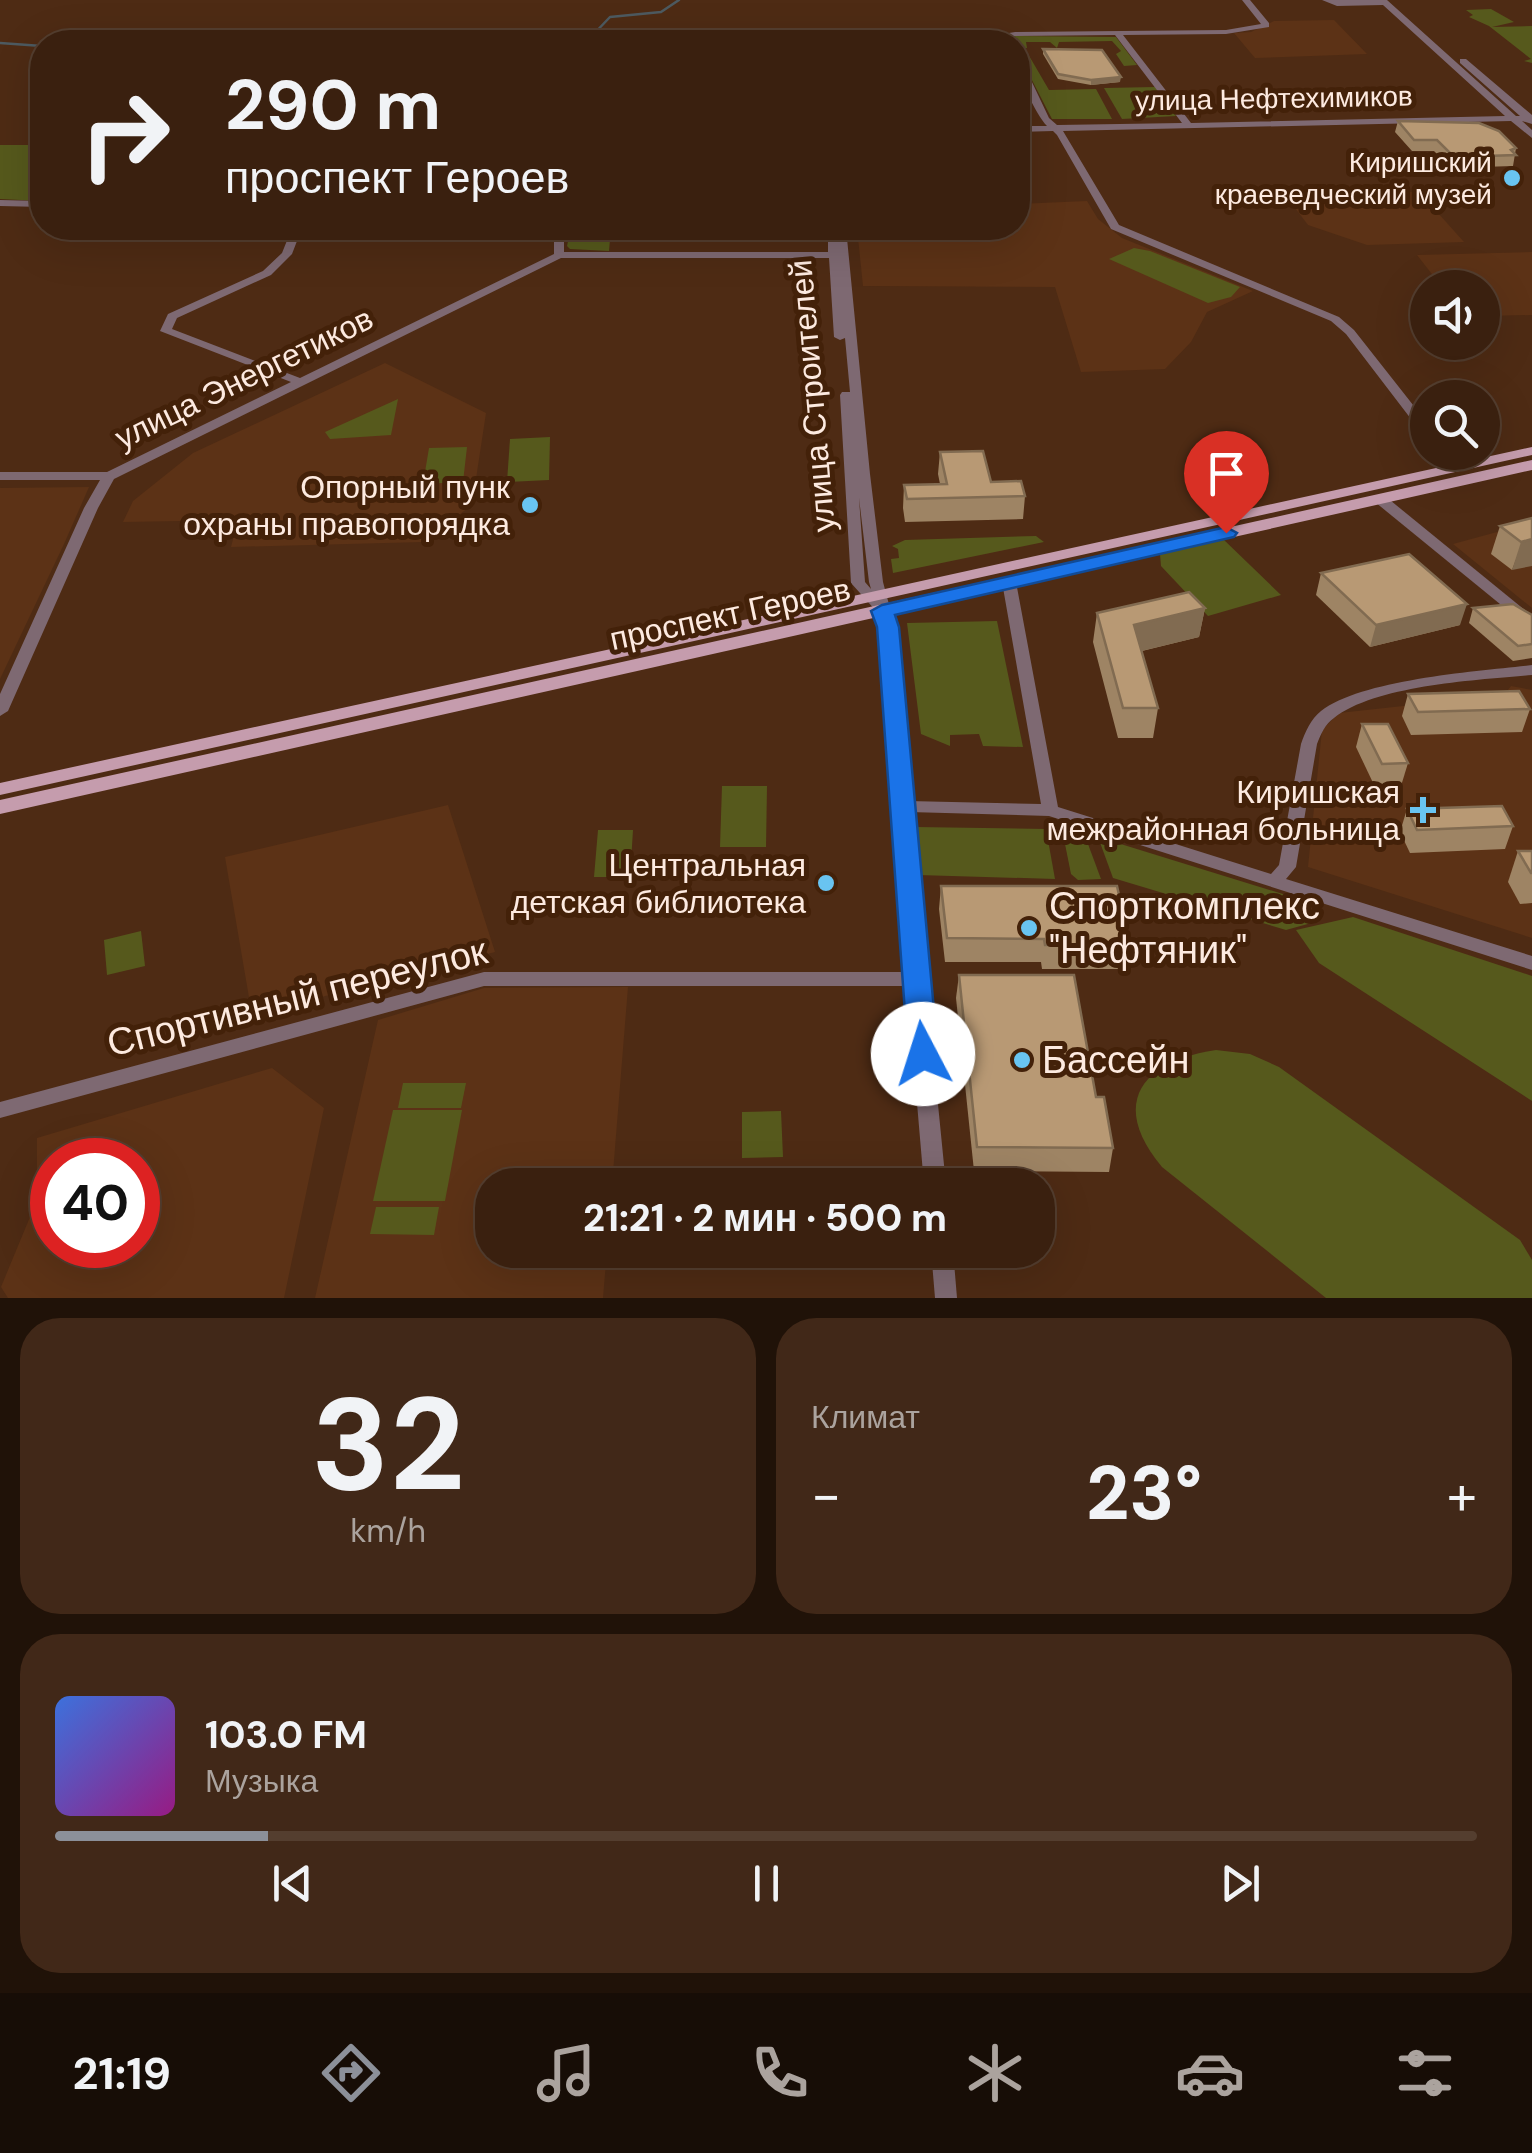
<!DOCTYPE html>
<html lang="ru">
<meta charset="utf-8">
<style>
:root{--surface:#3a200f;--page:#412818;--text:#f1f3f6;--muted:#aba39e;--line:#543e2f;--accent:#8c9099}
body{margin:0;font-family:"DM Sans",sans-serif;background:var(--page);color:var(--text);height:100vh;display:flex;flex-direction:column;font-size:38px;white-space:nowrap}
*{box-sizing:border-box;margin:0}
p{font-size:32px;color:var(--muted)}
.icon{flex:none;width:55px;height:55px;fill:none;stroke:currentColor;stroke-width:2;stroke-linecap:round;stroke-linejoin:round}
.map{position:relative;height:1298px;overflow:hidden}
.drawer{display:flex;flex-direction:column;gap:20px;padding:20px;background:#201208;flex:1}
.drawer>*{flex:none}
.banner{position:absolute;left:30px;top:30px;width:1000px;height:210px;border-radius:40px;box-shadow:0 10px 40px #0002,0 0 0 2px var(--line);background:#3a200f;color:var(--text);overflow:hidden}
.controls{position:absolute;left:1410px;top:270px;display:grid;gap:20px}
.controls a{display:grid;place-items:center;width:90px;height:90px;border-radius:50%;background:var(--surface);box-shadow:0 10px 40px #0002,0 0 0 2px var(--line);font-size:50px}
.speed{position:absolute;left:30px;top:1138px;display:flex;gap:20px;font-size:50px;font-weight:700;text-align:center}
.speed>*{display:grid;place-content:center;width:130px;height:130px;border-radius:50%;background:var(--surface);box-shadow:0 10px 40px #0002,0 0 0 2px var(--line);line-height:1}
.speed .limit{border:15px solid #d22;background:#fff;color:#111}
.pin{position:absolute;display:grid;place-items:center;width:85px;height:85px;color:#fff;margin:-102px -42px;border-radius:50% 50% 50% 0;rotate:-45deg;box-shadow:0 0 10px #0007}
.pin .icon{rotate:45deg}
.me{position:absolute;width:110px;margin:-55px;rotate:355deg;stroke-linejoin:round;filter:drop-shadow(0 0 8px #0008)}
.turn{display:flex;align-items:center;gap:35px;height:210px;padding:0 30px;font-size:45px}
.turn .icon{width:130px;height:130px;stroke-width:2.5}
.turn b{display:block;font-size:70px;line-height:85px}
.big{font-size:75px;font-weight:800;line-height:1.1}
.drawer .card{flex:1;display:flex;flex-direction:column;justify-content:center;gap:15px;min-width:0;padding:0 35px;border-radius:40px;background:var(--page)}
.drawer .dial{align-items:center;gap:0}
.dial b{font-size:130px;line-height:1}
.song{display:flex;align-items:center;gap:30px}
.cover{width:120px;height:120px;border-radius:15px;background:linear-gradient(135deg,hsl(220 70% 55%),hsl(310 70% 35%))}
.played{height:10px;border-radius:5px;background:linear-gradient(90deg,var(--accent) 15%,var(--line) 15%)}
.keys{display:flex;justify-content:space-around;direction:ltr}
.heat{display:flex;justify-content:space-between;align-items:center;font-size:55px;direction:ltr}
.drawer .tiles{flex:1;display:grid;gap:20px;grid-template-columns:1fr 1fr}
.card:last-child{grid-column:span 2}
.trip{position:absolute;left:475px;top:1168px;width:580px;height:100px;border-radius:40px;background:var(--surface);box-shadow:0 10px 40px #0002,0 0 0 2px var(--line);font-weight:800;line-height:100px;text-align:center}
.tab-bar{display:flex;height:160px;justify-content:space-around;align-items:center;background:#170d06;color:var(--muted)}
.tab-bar .icon{width:70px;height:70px}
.tab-bar .selected{color:var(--accent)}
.tab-bar b{font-size:45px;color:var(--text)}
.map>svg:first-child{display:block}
.built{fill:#5c3216;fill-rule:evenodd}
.green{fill:#56591c}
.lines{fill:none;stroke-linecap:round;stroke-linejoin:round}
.stream{stroke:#4d5a60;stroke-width:2.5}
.minor{fill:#7e6972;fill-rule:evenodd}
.major{fill:#c59cad;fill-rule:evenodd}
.wall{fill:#9e8464}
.shaded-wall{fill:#816b51}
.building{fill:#b89974;stroke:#816b51;stroke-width:2.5}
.route{fill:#1a73e8;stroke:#114b97;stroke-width:2.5}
.poi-dot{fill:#69c4f1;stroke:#432109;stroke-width:4}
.labels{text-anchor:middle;stroke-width:10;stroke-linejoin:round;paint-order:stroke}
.far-street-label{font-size:28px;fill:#fdeae0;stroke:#432109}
.far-poi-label{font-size:28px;fill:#fdeae0;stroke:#432109;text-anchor:end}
.street-label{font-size:32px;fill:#fdeae0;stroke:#432109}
.poi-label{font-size:32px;fill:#fdeae0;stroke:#432109;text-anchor:end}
.near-poi-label{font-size:38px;fill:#fdeae0;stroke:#432109;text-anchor:start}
.near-street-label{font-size:38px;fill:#fdeae0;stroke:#432109}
</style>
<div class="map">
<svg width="1532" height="1298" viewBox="0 0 1532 1298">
<rect width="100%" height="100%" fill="#4e2b14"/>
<g class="built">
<path d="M1334,20L1367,54L1255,58L1234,33L1251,32L1274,21Z"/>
<path d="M1362,186L1420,193L1464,242L1367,245L1308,225L1280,188Z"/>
<path d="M1087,201L1098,219L1122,238L1253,291L1207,312L1191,342L1165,369L1081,372L1055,287L863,286L857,228H1018V204Z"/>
<path d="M1532,252V315L1483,316L1482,288L1442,287L1417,255Z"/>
<path d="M385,363L486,413L472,505L423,542L231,547L238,520L123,522L133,501L193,453Z"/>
<path d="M89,487L64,544L0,679V488Z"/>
<path d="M1519,526L1532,536V608L1453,544Z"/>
<path d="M1511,686L1532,690V938L1308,867L1322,730L1339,713L1504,695Z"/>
<path d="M448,805L495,952L252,1015L225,857Z"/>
<path d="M628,987L612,1185H492V1250H607L603,1298H315L378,1020L484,988Z"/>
<path d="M272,1068L324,1108L284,1298H8L1,1287L37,1200V1138ZM52,1160H138V1245H52Z"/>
</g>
<g class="green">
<path d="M1491,9L1514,22L1492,27L1532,26V63L1524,61L1531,59L1489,26L1469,17L1473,15L1466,10Z"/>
<path d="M1014,36L1116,37L1137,65L1124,66L1116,54L1121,51L1112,41L1059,42L1057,48L1050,42H1026L1027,48L1022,49L1014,42Z"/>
<path d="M1018,53L1028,54L1049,90L1096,89L1112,119H1052Z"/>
<path d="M1155,87L1176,116L1122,119L1104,88Z"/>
<path d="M0,145H42L41,201L0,199Z"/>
<path d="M571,228H611L609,251L570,249L567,246Z"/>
<path d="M1134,248L1150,251L1240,287L1231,297L1208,303L1109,259Z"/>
<path d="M398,399L391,435L330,439L325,432Z"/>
<path d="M550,437L549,480L507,482L510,439Z"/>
<path d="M467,447L463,482L423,484L429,448Z"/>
<path d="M1036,536L1044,542L893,573L891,559L899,558L898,549L892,546L905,540Z"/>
<path d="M1223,539L1281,595L1208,616L1161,566L1160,554Z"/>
<path d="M997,621L1023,747L983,746L979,734L950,735V746L921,734L907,623Z"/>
<path d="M722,786H767L766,847H720Z"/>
<path d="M915,827L1046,829L1055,879L918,875Z"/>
<path d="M598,830H633L630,877H594Z"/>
<path d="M1066,832L1085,836L1101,879L1078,880L1071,874L1063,834Z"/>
<path d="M1098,837L1286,895L1315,922L1286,930L1113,878Z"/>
<path d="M1353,917L1532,976V1101L1319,963L1296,930Z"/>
<path d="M141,931L145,966L107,975L104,940Z"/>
<path d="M1216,1050L1250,1054L1279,1067L1520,1240L1532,1260V1298H1326L1162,1167C1108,1102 1143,1061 1216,1050Z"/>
<path d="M403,1083H466L461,1108H398Z"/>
<path d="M393,1110H462L445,1201H373Z"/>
<path d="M781,1111L783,1157L742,1158V1112Z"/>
<path d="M376,1207H439L434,1235L370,1234Z"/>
</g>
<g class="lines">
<g class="stream">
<path d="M565,42L590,38L610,17L661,12L679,0"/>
<path d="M0,43L42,46"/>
</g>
<g class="minor">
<path d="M1242,0H1250L1269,23V27L1226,34L1123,35L1191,123L1505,116L1383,5L1337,6L1322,0H1387L1516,116H1520L1460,63V59H1466L1532,115V124L1522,121L1532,130V138L1511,121L1063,131L1119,225L1339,317L1354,330L1428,424V437L1424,436L1346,334L1331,321L1111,229L1057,135L1053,131L1018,132V126H1047C1035,113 1017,75 1018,58L1022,61L1049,118L1057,125L1182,123L1115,35L1015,36L1011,37L1013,42H1005L1003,34L1015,32L1226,30L1261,24Z"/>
<path d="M0,200L42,201V207L0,206Z"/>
<path d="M244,228H254L246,235L241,232Z"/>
<path d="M292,228H302L292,254L271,275L177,318L172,329L300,378L554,254V228H564V252H828V233L836,234V228H846L870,474L883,582L895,627L908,801L1041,804L1002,582L1009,578L1016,582L1058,807L1271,874L1279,865L1301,744C1305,732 1311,719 1321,711C1362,679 1480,671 1532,665V675C1478,680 1376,685 1334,718C1325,724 1321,734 1317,744L1296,867L1286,879L1532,956V970L1049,816L909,812L946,1185H924L907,986H484L0,1118V1102L484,972H906L894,843L881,627L877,612L851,583L840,395L842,392H850L845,338L840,340L834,337L829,258H561L114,479L98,508L8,711L0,716V694L84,508L100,480H0V472H107L291,382L160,331L168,314L263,271L282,253ZM859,498L869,582L871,589L865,582Z"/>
<path d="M1430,452H1443L1450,470L1449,473H1439Z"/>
<path d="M1380,495L1385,496L1532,616V627L1527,626L1375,502L1373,499Z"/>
<path d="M931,1250H953L957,1298H935Z"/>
</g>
<g class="major">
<path d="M1532,447V455L0,795V783Z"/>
<path d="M1532,460V470L0,814V800Z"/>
</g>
</g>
<g class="wall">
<path d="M1043,49L1120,82L1091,85L1058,79L1043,54Z"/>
<path d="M1398,121L1516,148L1513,166L1451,168L1434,151H1412L1395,132Z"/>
<path d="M940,452L991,482L1025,496L1023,519L905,522L903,508L904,485L940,484L938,474Z"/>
<path d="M1532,518L1512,570L1491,554L1500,526Z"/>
<path d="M1321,573L1460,625L1370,647L1316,595Z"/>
<path d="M1205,608L1199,637L1142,651L1158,708L1153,738H1118L1093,642L1097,613Z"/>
<path d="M1473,608L1532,615V658L1513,661L1469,623Z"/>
<path d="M1408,694L1530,709L1522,732L1411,735L1402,716Z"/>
<path d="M1362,724L1408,763L1401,786L1375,787L1356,747Z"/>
<path d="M1407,809L1513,826L1505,849L1410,853L1400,832Z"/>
<path d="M1518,851H1532V903L1520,904L1508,882Z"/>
<path d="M941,886L1130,945L1126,969H1042L1041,962H945L939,909Z"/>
<path d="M959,975L1096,1097L1113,1148L1109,1172L974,1171L956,998Z"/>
</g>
<g class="shaded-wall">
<path d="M1121,77L1120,82L1091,85V80Z"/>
<path d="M1532,539V566L1512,570L1521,542Z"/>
<path d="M1467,604L1460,625L1370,647L1376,625Z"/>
<path d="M1205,608L1199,637L1129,654L1134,625Z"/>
</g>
<g class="building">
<path d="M1043,49L1102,50L1121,77L1091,80L1058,74Z"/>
<path d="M1398,121L1479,123L1499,131L1516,148L1511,150L1516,155L1454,157L1437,140H1414Z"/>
<path d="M983,451L991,482L1021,481L1025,496L907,499L904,485L947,484L940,452Z"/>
<path d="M1532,518V539L1521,542L1500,526Z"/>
<path d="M1409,554L1467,604L1376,625L1321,573Z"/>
<path d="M1189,592L1205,608L1134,625L1158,708H1123L1097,613Z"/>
<path d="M1513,604L1532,615V644L1518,646L1473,608Z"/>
<path d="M1519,691L1530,709L1418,712L1408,694Z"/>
<path d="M1362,724H1388L1408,763L1382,764Z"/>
<path d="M1502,806L1513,826L1417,830L1407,809Z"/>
<path d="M1518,851H1532V873H1531Z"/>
<path d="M941,886H1117L1130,945H1045L1044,939L947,938Z"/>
<path d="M959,975H1074L1096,1097H1104L1113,1148L977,1147Z"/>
</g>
<path class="route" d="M1226,527L1237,533L1234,537L895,615L899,627L938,1054L933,1062L923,1065L912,1062L908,1054L877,627L871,611L882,605Z"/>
<g class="poi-dot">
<circle cx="1512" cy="178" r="10"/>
<circle cx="530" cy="505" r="10"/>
<path d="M1418 795h10v10h10v10h-10v10h-10v-10h-10v-10h10z"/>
<circle cx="826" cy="883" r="10"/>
<circle cx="1029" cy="928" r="10"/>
<circle cx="1022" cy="1060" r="10"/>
</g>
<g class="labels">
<g class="far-street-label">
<text transform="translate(1274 98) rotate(-1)" y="10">улица Нефтехимиков</text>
</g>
<g class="far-poi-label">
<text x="1492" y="172">Киришский<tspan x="1492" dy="32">краеведческий музей</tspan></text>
</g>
<g class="street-label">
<text transform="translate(244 378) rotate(-26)" y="11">улица Энергетиков</text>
<text transform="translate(812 396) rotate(-95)" y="11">улица Строителей</text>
<text transform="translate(730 614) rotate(-12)" y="11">проспект Героев</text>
</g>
<g class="poi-label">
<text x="510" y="498">Опорный пунк<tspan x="510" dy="37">охраны правопорядка</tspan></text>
<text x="1400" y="803">Киришская<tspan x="1400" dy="37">межрайонная больница</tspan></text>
<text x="806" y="876">Центральная<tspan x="806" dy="37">детская библиотека</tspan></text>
</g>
<g class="near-poi-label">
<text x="1049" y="919">Спорткомплекс<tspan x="1049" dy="44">"Нефтяник"</tspan></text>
<text x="1042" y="1073">Бассейн</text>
</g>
<g class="near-street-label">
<text transform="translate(297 997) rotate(-14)" y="13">Спортивный переулок</text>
</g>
</g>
</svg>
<div class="controls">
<a><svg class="icon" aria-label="sound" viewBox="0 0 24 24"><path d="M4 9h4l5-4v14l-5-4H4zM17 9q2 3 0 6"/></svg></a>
<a><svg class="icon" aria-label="search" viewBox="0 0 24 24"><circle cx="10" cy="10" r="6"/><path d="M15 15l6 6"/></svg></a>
</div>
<div class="speed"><div class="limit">40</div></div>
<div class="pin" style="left:1226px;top:533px;background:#d93025"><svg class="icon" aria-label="arrive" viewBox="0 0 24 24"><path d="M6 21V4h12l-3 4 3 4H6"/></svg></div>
<svg class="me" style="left:923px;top:1054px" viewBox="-20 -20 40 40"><circle r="19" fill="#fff"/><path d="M0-13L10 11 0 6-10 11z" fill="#1a73e8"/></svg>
<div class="trip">21:21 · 2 мин · 500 m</div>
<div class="banner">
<div class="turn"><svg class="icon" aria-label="right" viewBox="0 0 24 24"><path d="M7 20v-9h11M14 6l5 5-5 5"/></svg><div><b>290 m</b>проспект Героев</div></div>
</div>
</div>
<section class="drawer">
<div class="tiles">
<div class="card dial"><b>32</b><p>km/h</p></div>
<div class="card"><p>Климат</p>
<div class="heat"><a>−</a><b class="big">23°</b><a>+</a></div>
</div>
<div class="card">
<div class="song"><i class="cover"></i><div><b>103.0 FM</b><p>Музыка</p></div></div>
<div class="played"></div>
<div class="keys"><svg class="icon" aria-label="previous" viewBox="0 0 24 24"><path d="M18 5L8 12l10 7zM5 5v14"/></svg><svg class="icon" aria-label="pause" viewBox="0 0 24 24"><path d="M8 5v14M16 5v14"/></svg><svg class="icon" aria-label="next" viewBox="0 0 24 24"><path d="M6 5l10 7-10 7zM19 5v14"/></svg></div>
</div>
</div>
</section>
<nav class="tab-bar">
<b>21:19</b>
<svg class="icon selected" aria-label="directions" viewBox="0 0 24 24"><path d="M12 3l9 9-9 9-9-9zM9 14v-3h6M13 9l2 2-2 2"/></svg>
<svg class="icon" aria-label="music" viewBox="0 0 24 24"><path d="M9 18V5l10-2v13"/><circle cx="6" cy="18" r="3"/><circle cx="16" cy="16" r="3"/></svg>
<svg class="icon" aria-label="phone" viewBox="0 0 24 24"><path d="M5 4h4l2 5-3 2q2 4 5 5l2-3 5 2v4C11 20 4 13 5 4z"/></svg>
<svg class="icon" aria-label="climate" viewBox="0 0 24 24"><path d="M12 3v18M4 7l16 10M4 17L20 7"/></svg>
<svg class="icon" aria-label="car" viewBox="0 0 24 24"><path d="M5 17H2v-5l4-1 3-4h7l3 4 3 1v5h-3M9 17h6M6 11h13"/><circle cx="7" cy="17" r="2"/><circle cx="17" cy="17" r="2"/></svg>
<svg class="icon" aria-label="filters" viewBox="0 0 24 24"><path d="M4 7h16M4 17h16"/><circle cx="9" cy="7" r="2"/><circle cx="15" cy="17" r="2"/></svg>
</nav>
